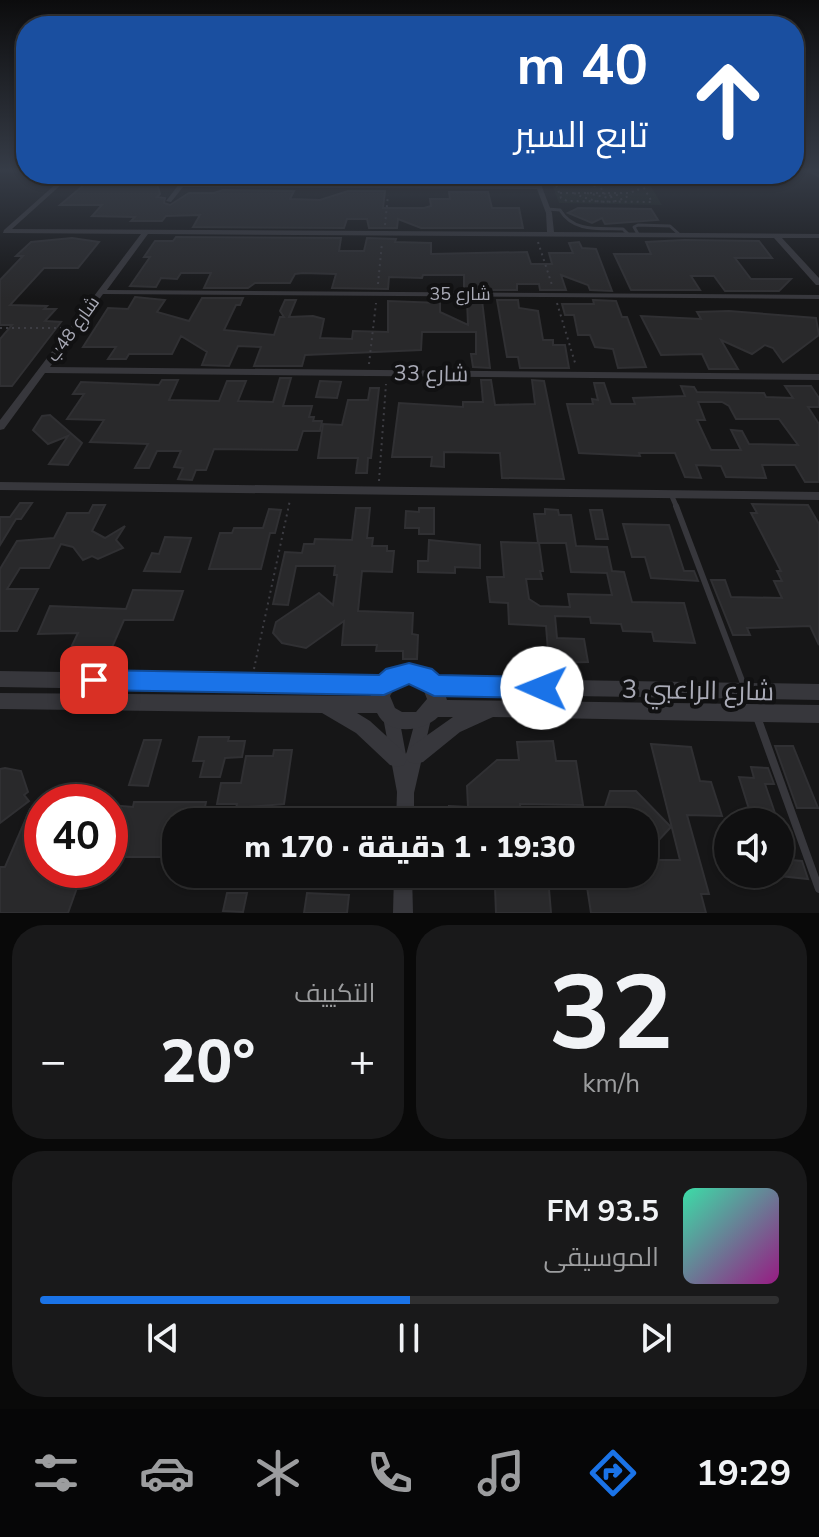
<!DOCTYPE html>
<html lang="ar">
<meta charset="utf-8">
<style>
:root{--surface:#101011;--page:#19191a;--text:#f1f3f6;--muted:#9c9d9f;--line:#303031;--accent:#1a73e8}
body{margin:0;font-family:"Nunito Sans",Cairo,sans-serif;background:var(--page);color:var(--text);direction:rtl;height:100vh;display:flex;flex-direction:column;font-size:30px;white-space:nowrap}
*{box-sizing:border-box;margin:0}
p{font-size:26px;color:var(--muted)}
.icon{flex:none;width:44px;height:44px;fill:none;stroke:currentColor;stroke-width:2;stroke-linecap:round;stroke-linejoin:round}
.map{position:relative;height:913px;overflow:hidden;direction:ltr}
.side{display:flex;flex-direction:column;gap:12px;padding:12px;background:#090909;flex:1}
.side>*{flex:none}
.hud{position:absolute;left:16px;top:16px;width:788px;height:168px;border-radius:32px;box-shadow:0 2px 6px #0004,0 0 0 2px var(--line);direction:rtl;background:#1a4fa0;color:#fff;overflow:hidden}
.controls{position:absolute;left:714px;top:808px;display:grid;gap:16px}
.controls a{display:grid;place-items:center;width:80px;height:80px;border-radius:50%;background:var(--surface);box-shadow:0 2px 6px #0004,0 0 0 2px var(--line);font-size:40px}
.speed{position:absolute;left:24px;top:784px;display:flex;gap:16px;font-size:40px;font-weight:700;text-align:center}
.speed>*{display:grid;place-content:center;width:104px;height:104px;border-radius:50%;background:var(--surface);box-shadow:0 2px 6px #0004,0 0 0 2px var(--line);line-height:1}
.speed .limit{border:12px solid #d22;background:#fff;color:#111}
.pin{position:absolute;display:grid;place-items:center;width:68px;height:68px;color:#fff;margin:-34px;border-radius:16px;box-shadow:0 4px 12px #0006}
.me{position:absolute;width:88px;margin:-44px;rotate:271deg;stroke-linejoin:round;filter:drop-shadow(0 0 6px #0008)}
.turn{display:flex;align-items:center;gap:28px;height:168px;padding:0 24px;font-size:36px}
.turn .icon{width:104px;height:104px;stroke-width:2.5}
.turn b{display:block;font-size:56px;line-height:68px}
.big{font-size:60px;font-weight:800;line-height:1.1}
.side .tile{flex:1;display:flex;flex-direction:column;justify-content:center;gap:12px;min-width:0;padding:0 28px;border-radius:32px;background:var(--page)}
.side .dial{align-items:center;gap:0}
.dial b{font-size:104px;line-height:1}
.song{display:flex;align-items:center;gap:24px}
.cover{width:96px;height:96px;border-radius:12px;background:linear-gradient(135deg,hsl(160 70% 55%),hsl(310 70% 35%))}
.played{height:8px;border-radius:4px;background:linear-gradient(90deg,var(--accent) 50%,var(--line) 50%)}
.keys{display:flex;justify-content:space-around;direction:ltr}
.heat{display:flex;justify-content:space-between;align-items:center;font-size:44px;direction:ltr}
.side .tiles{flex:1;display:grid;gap:12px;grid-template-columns:1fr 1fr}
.tile:last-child{grid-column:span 2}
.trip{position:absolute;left:162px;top:808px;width:496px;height:80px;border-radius:32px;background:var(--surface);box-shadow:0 2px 6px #0004,0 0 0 2px var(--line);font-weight:800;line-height:80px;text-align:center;direction:rtl}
.dock{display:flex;height:128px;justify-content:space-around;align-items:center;background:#060607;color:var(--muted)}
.dock .icon{width:56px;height:56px}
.dock .selected{color:var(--accent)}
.dock b{font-size:36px;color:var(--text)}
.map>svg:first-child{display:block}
.green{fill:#1c211e}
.building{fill:#29292b;stroke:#303033;stroke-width:2;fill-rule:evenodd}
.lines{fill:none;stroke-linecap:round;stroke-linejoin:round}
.path{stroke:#3d3d43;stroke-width:2;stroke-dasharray:2 4;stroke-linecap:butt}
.service-far3{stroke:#37373c;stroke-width:3}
.service-far2{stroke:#37373c;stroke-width:5}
.service-far1{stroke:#37373c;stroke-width:6}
.service{stroke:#37373c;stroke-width:8}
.minor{fill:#37373c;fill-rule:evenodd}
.tertiary{fill:#37373c;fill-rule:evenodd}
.route{fill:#1a73e8;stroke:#114b97;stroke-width:2}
.labels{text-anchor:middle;stroke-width:8;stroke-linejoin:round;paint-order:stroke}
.far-street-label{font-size:18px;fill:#a9aab6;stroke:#111112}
.street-label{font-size:22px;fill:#a9aab6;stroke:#111112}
.near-street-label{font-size:26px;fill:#a9aab6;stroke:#111112}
</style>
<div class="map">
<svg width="819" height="913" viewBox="0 0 819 913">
<rect width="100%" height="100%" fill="#161617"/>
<path class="green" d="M548,174H709L715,180H647L662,205L559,203Z"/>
<g class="building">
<path d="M97,174H154L160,194L157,197L165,198L164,203L170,205L189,193H214L223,190L294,191L290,199L320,200L348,191H385L383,208H424L431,206L430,199H450L449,192H488L492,208H519L523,228H421L398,219L397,228H369L367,219H347L344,228L193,227L200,215L166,216L162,221H131L135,217L92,216L102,205H60Z"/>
<path d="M578,208L651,209L658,220L605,224L602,218L592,223L568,213Z"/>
<path d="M176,237L341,238L339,251H364L367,238L396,239L395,242L431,243V254L527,252L531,264H552L549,253H573L569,243L579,242L582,248L596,249L612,291L590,290L588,285L561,275L566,290H540L539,284H517V290H464V275H423L422,278L389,277L388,289L332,288L336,274L303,273L295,274L290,283H255L248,288H204L211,273H181L177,279L161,278L156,287L130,286L150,257H144L155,241H173Z"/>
<path d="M72,238L99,242L78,268H44L10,305L47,306L44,309H56L45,321L61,322L12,386H0V339L12,325H0V280L23,256H16L31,242Z"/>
<path d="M684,240L759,241L772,258H735L751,279H791L779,291H725L714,276H691L700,290H631L614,254H651L646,242Z"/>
<path d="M135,297L165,300L157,312L189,321L202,298H243L240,305H236L224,330L274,335L280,317H284L280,311L285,300H296L289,317L313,316L324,319L320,338L352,339L353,331L388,332V301L440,303V312L468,325L467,300H487H482L490,368L473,367L471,354H476V332H422L421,350L305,355L302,366H254L261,347L238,346L229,366L202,365L207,352L181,336L172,354H129L126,359H108L116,347H83L108,308L128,309Z"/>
<path d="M497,300H518L519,308L538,311L543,340H553V345H565L569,368H520L518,357H507Z"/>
<path d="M593,300L616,301L622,317H627L646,367L618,368L613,349L595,347L590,335H578L574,315H565L562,304H594Z"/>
<path d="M729,311L816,318L819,335L783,362L773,348L765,345L752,354L721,340L738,369H709L702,354L661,355L641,316L701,319L697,312Z"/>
<path d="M280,378H291L283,406H312L309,417H314L313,421H322L320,431H303L297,450L214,449L206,470H196L192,480L178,479L183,468L174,467L181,451H157L149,468H135L148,444L90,442L104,420L67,419L84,394H73L81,382L159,385L162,380H178L169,400L219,401L227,381H246L238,401L273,402Z"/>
<path d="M481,380H491L495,405L535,404L532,380L544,381L564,479L502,478L500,453L444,452V467L431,466L432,457H392L399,403L463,407V402H483Z"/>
<path d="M320,381L341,382L337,398L316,397Z"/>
<path d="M594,383H604L611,404H635L633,398L685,396L681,386L694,387L697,392L764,393L766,397L793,398L785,386H811L819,398V407H808L819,424V482H805L795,465H762L766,478L726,477L721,466L696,465L701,478L685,477L675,453H639L640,456L579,453L567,404H593L592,399L598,400ZM698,402H722L729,406L736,419H779L798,445L749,444L742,431L731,430L741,450H711L697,420H705Z"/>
<path d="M370,388H379L371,458H368L367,473H356L358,458H318L323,424L342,425L348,400H368Z"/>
<path d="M50,415L82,443L68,465L49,464L68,436L48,444L33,430L42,416Z"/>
<path d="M20,503H32L21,519H16L0,545V517H10Z"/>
<path d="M752,504L808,505L819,524V645L810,626L747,628L750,635H733L711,580H725L731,597L782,598L774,581H782L777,571H781L751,513H757Z"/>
<path d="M93,505H105L92,531L105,538L125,526L116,540L123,548L98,559L92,556L83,560L73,547L61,544L49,568H20L7,589H38L17,631H0V569L17,541L54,538L67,513H89Z"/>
<path d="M356,508H370L367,538H373L372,546H387V551H394L392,572L362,571L358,611L413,613L412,634L418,635L417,659H403V651H376L377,645H342L344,621L306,648L282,643L273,633L276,622L319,593L333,605L337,575H334L335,566H296L288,605L273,604L285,552L302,553L304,544H314L315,539L352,540Z"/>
<path d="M419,508H434V534H419V528H405L406,511L419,512Z"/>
<path d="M269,509L281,510L275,533H270L261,569H209L220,533H232L234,528H263Z"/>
<path d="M545,509L558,510L559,515H571L576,546L607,547L612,571L624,572L632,602L684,603L695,643L654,641L652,632L623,631L621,624L591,623L590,617L555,616L557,638L584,639L588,662L549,663L546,626L509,624L508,603L490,602L487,577H504L501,542L538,543L534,514H545ZM539,543H566L571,572L607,573L612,595L568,594L570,607L540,606L529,599L526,579H542L540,571H543Z"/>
<path d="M590,510H602L608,539H596Z"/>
<path d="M623,524L669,525L684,571H694L698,581L651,578L645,557H632Z"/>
<path d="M165,537L191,538L180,572L144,571L152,553L159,554Z"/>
<path d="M429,540L480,545V568L455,567V573L418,572V561H428Z"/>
<path d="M133,590L183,591L173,620H124L110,652L95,651L93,656H67L78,633L38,634L50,606L126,609Z"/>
<path d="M199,737H229L228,741H245L242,757L225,758L220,777H200L204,761H193Z"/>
<path d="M144,740H161L148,786L129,785Z"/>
<path d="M553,741L556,761H576L583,805L520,804L521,822H449V806L468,807L467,786L497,760H519L517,742Z"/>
<path d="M651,744L691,747L700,781L711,782L722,816L687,815L709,894H701L706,913H591L587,887H604L603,878L644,879V860H680Z"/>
<path d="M775,746H793L818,808H797Z"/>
<path d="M274,750H292L284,804L236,808L237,804H217L221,783H241L246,756H273Z"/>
<path d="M751,767L768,768L774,784H765L778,822H753L739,777L754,778Z"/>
<path d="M5,768L21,771L28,792L24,795L29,801L0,823V769Z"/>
<path d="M610,791H636L671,827L644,856V822H591L590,813L604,810Z"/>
<path d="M134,802H206L202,822H176V857H110V805L133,807Z"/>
<path d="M30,809L42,810V870H101L96,885H78L68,913H0V867H5Z"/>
<path d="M780,832L791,860L802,861L808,879L780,876Z"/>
<path d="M452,874H483V888L452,886Z"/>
<path d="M495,887L549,889L551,913H496Z"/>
<path d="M227,893H247L243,912L223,911Z"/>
<path d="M307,893L349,895L347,913H304Z"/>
</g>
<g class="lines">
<g class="path">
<path d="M552,174L561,198L567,201L652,202L636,174"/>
<path d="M593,174L607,176L614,181L595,186L578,179Z"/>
<path d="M644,174L653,181H703L708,178L705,174"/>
<path d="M612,178L634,180H615"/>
<path d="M77,181L170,182"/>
<path d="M556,181H577"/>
<path d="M601,188L603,193L615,197"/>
<path d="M560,193H629L638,190V187"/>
<path d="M574,193C592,202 614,207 631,194"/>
<path d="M587,193L609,198L622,193"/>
<path d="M385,225L388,195"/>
<path d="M538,242L552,285"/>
<path d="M378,284L382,243"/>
<path d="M557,303L576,366"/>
<path d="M0,328H61"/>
<path d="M369,364L376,303"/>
<path d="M379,481L386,384"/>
<path d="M254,669L290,500"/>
</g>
<g class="service-far3">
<path d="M814,171L811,172L819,176"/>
<path d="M547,209L560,210C574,233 600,228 623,229L628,234"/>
<path d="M638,234L634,227L638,225L670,226L680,235"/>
</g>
<path class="service-far2" d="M671,494L677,508"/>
<path class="service-far1" d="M676,506L744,686"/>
<path class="service" d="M757,717L819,889"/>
<g class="minor">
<path d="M67,174H73L12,229L547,232L546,213L537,189L183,187L171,202L166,201L187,174H193L186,183L411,184V174H417V184L535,185L531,174H537L552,213L554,232L819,234V238H782L819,278V285H816L774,238L148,234L107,290L819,295V299L103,294L50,367L819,374V380L45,373L4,429L0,430V420L141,234L3,233L4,230Z"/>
<path d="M0,482L819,492V500L0,490Z"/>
<path d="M391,710L397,712L399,717L406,755L417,714L423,712L429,714L431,719L414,793V822H396L397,792L383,717L385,712Z"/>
<path d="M394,874H412L413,913H393Z"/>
</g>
<path class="tertiary" d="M409,665L436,675L437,678L819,684V700L445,694L447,700L819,705V723L493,717L460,732L423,762L416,764L409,762L407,759L404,765L397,767L390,765L356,733L322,713L0,709V693L371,696V693L0,687V671L381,677ZM409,681L422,686L427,699L416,712H402L395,708L390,696L396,686ZM357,713H377C388,736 423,732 438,717H453L409,748L406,754L370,721Z"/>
</g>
<linearGradient id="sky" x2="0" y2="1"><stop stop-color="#0c0c0d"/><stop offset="0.57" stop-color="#363c47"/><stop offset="1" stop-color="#363c47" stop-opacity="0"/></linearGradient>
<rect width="819" height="299" fill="url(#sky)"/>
<path class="route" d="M409,663L432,669L439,675L542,677L551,680L555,688L551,695L542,698L434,696L409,684L384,695L94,690L85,687L82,680L85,673L94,670L379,675L386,669Z"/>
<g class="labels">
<g class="far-street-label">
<text x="460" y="300">شارع 35</text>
<text transform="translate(73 329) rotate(-54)" y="6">شارع 48ب</text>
</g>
<g class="street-label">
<text transform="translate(431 373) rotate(1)" y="8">شارع 33</text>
</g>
<g class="near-street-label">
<text transform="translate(698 690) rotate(1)" y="9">شارع الراعبي 3</text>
</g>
</g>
</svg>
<div class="controls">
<a><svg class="icon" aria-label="sound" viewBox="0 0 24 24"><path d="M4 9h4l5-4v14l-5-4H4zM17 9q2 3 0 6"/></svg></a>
</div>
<div class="speed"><div class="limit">40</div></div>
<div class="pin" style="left:94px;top:680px;background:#d93025"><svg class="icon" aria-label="arrive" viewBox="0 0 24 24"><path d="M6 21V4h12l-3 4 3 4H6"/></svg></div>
<svg class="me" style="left:542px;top:688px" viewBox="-20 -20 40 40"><circle r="19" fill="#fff"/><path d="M0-13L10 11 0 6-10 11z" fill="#1a73e8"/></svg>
<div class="trip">19:30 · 1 دقيقة · 170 m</div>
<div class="hud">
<div class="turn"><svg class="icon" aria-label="ahead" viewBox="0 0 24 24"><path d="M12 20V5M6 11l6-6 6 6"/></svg><div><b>40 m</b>تابع السير</div></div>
</div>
</div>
<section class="side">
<div class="tiles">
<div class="tile dial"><b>32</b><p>km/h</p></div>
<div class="tile"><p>التكييف</p>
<div class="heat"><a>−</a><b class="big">20°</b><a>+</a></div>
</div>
<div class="tile">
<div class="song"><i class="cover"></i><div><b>93.5 FM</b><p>الموسيقى</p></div></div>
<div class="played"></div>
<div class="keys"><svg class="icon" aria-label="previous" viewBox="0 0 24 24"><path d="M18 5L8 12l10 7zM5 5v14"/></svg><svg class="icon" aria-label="pause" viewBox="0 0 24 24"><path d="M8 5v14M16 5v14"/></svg><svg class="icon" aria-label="next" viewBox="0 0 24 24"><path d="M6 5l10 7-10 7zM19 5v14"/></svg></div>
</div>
</div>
</section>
<nav class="dock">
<b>19:29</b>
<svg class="icon selected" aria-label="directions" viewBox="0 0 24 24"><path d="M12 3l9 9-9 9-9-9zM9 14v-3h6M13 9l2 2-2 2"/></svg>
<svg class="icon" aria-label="music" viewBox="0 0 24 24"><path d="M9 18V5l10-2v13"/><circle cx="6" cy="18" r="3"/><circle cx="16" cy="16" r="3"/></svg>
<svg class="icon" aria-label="phone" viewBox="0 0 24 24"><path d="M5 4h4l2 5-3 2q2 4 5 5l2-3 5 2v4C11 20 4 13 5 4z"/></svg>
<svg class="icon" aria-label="climate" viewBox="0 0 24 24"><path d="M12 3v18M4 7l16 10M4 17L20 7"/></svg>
<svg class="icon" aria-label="car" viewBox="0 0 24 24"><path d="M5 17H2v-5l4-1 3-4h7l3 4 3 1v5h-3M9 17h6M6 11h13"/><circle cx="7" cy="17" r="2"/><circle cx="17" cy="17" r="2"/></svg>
<svg class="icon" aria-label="filters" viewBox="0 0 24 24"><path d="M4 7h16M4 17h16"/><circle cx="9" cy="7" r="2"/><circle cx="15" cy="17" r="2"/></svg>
</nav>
